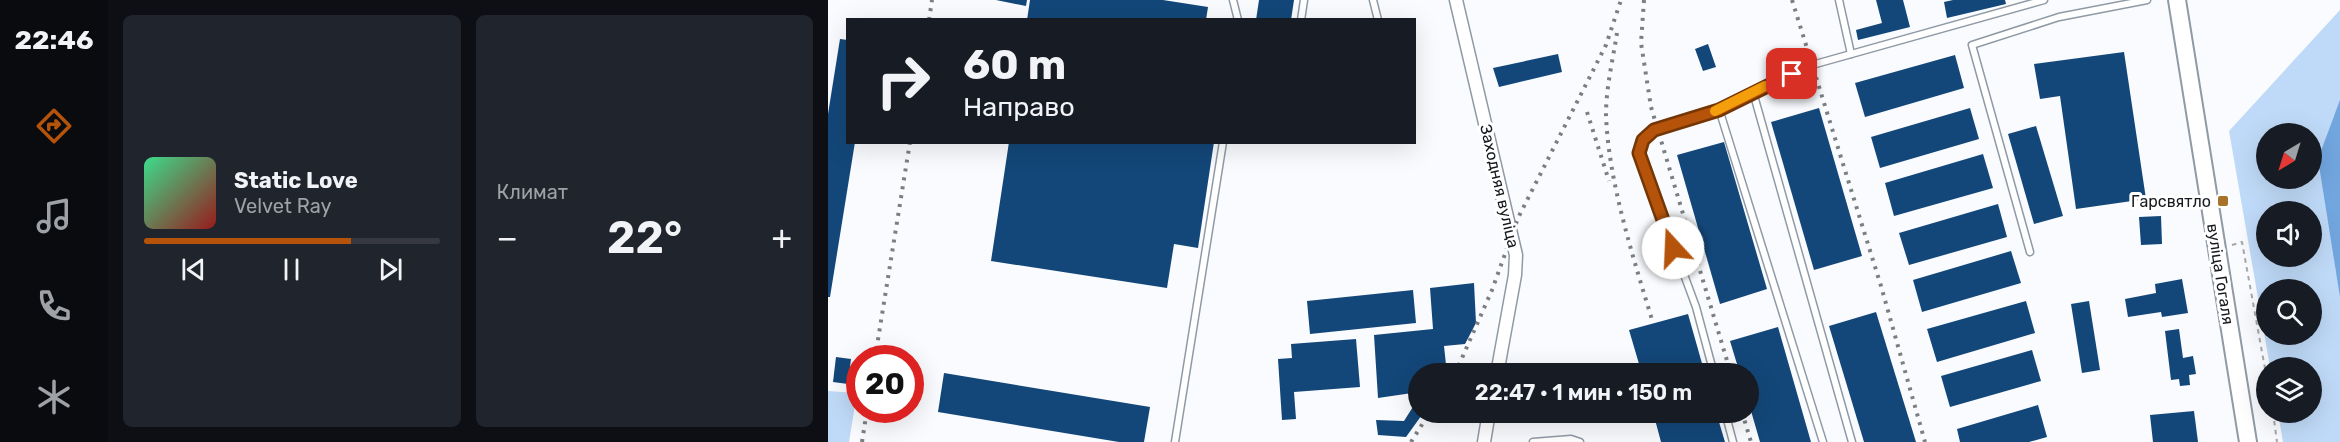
<!DOCTYPE html>
<html lang="ru">
<meta charset="utf-8">
<style>
:root{--surface:#171b24;--page:#20242c;--text:#f1f3f6;--muted:#9ea1a6;--line:#363941;--accent:#b45309}
body{margin:0;font-family:Rubik,sans-serif;background:var(--page);color:var(--text);height:100vh;display:flex;flex-direction:column;font-size:22px;white-space:nowrap}
*{box-sizing:border-box;margin:0}
p{font-size:20px;color:var(--muted)}
.icon{flex:none;width:33px;height:33px;fill:none;stroke:currentColor;stroke-width:2;stroke-linecap:round;stroke-linejoin:round}
.map{position:relative;flex:1;overflow:hidden}
.side{display:flex;flex-direction:column;gap:15px;padding:15px;background:#0d0f14;width:720px}
.side>*{flex:none}
.guide{position:absolute;left:18px;top:18px;width:570px;height:126px;border-radius:0px;box-shadow:0 6px 24px #0002;background:#171b24;color:var(--text);overflow:hidden}
.needle{width:39px;rotate:218deg}
.buttons{position:absolute;left:1428px;top:123px;display:grid;gap:12px}
.buttons a{display:grid;place-items:center;width:66px;height:66px;border-radius:50%;background:var(--surface);box-shadow:0 6px 24px #0002;font-size:30px}
.speed{position:absolute;left:18px;top:345px;display:flex;gap:12px;font-size:30px;font-weight:700;text-align:center}
.speed>*{display:grid;place-content:center;width:78px;height:78px;border-radius:50%;background:var(--surface);box-shadow:0 6px 24px #0002;line-height:1}
.speed .limit{border:9px solid #d22;background:#fff;color:#111}
.pin{position:absolute;display:grid;place-items:center;width:51px;height:51px;color:#fff;margin:-26px;border-radius:12px;box-shadow:0 3px 9px #0006}
.me{position:absolute;width:66px;margin:-33px;rotate:340deg;stroke-linejoin:round;filter:drop-shadow(0 0 4px #0008)}
.turn{display:flex;align-items:center;gap:21px;height:126px;padding:0 18px;font-size:27px}
.turn .icon{width:78px;height:78px;stroke-width:2.5}
.turn b{display:block;font-size:42px;line-height:51px}
.big{font-size:45px;font-weight:600;line-height:1.1}
.side .tile{flex:1;display:flex;flex-direction:column;justify-content:center;gap:9px;min-width:0;padding:0 21px;border-radius:9px;background:var(--page)}
.song{display:flex;align-items:center;gap:18px}
.cover{width:72px;height:72px;border-radius:9px;background:linear-gradient(135deg,hsl(150 70% 55%),hsl(0 70% 35%))}
.played{height:6px;border-radius:3px;background:linear-gradient(90deg,var(--accent) 70%,var(--line) 70%)}
.keys{display:flex;justify-content:space-around;direction:ltr}
.heat{display:flex;justify-content:space-between;align-items:center;font-size:33px;direction:ltr}
.side .tiles{flex:1;display:grid;gap:15px;grid-template-columns:repeat(2,1fr)}
.trip{position:absolute;left:580px;top:363px;width:351px;height:60px;border-radius:30px;background:var(--surface);box-shadow:0 6px 24px #0002;font-weight:600;line-height:60px;text-align:center}
main{display:flex;flex:1;min-height:0}
.dock{display:flex;flex-direction:column;width:108px;justify-content:space-around;align-items:center;background:#090b0e;color:var(--muted)}
.dock .icon{width:42px;height:42px}
.dock .selected{color:var(--accent)}
.dock b{font-size:27px;color:var(--text)}
.map>svg:first-child{display:block}
.green{fill:#bfdaf8;fill-rule:evenodd}
.water{fill:#72a6df}
.building{fill:#134779}
.lines{fill:none;stroke-linecap:round;stroke-linejoin:round}
.service-casing{stroke:#909aa5;stroke-width:9}
.minor-casing{stroke:#909aa5;stroke-width:15}
.secondary-casing{stroke:#909aa5;stroke-width:20}
.path{stroke:#a5a8ab;stroke-width:2;stroke-dasharray:4.5 4.5;stroke-linecap:butt}
.service{stroke:#fff;stroke-width:6}
.minor{stroke:#fff;stroke-width:12}
.secondary{stroke:#fff;stroke-width:16}
.rail{stroke:#7c7f82;stroke-width:4;stroke-dasharray:3 6;stroke-linecap:butt}
.route-casing{stroke:#753606;stroke-width:15}
.route{stroke:#b45309;stroke-width:10}
.slow{stroke:#f59e0b;stroke-width:10}
.poi-dot{fill:#a7732b;stroke:#fff;stroke-width:2}
.labels{text-anchor:middle;stroke-width:6;stroke-linejoin:round;paint-order:stroke}
.street-label{font-size:16px;fill:#161a1e;stroke:#fff}
.poi-label{font-size:16px;fill:#161a1e;stroke:#fff;text-anchor:end}
</style>
<main>
<nav class="dock">
<b>22:46</b>
<svg class="icon selected" aria-label="directions" viewBox="0 0 24 24"><path d="M12 3l9 9-9 9-9-9zM9 14v-3h6M13 9l2 2-2 2"/></svg>
<svg class="icon" aria-label="music" viewBox="0 0 24 24"><path d="M9 18V5l10-2v13"/><circle cx="6" cy="18" r="3"/><circle cx="16" cy="16" r="3"/></svg>
<svg class="icon" aria-label="phone" viewBox="0 0 24 24"><path d="M5 4h4l2 5-3 2q2 4 5 5l2-3 5 2v4C11 20 4 13 5 4z"/></svg>
<svg class="icon" aria-label="climate" viewBox="0 0 24 24"><path d="M12 3v18M4 7l16 10M4 17L20 7"/></svg>
</nav>
<section class="side">
<div class="tiles">
<div class="tile">
<div class="song"><i class="cover"></i><div><b>Static Love</b><p>Velvet Ray</p></div></div>
<div class="played"></div>
<div class="keys"><svg class="icon" aria-label="previous" viewBox="0 0 24 24"><path d="M18 5L8 12l10 7zM5 5v14"/></svg><svg class="icon" aria-label="pause" viewBox="0 0 24 24"><path d="M8 5v14M16 5v14"/></svg><svg class="icon" aria-label="next" viewBox="0 0 24 24"><path d="M6 5l10 7-10 7zM19 5v14"/></svg></div>
</div>
<div class="tile"><p>Климат</p>
<div class="heat"><a>−</a><b class="big">22°</b><a>+</a></div>
</div>
</div>
</section>
<div class="map">
<svg width="1512" height="442" viewBox="0 0 1512 442">
<rect width="100%" height="100%" fill="#f9fbfe"/>
<g class="green">
<path d="M1512,10V442H1455L1450,413L1484,412V368L1442,367L1401,131ZM1438,134H1484V178H1438ZM1438,212H1484V256H1438ZM1438,290H1484V334H1438Z"/>
<path d="M0,391L29,393L21,442H0Z"/>
</g>
<path class="water" d="M1512,100V297L1490,159Z"/>
<g class="building">
<path d="M168,0H199L198,6Z"/>
<path d="M202,0H335L380,7L378,20H199Z"/>
<path d="M431,0H466L463,20H428Z"/>
<path d="M1048,0H1075L1082,27L1030,40L1028,30L1054,23Z"/>
<path d="M1125,0H1177L1178,4L1119,18L1116,2Z"/>
<path d="M12,39L20,40V142H27L2,297H0V114Z"/>
<path d="M880,44L888,67L875,71L867,49Z"/>
<path d="M1296,52L1318,199L1248,209L1232,96L1212,99L1206,64Z"/>
<path d="M730,54L734,72L671,87L665,68Z"/>
<path d="M1127,55L1136,88L1037,117L1027,83Z"/>
<path d="M991,108L1034,256L986,270L943,122Z"/>
<path d="M1142,108L1151,139L1052,168L1043,137Z"/>
<path d="M1208,126L1235,216L1206,224L1180,134Z"/>
<path d="M181,142H386L370,248L346,244L339,288L163,261Z"/>
<path d="M896,142L939,289L892,304L849,155Z"/>
<path d="M1155,154L1165,188L1066,216L1057,183Z"/>
<path d="M1170,204L1179,237L1081,265L1071,233Z"/>
<path d="M1333,216L1334,244L1313,245L1311,217Z"/>
<path d="M1183,251L1193,283L1094,312L1085,280Z"/>
<path d="M1354,279L1360,313L1334,317L1333,312L1300,317L1297,299L1328,293L1327,284Z"/>
<path d="M646,283L648,323L637,344L616,346L619,374H591V392L550,398L546,335L605,329L602,288Z"/>
<path d="M585,290L588,323L482,334L479,301Z"/>
<path d="M1198,301L1207,333L1109,362L1099,329Z"/>
<path d="M1261,301L1272,370L1254,373L1243,304Z"/>
<path d="M1048,312L1088,442H1036L1001,326Z"/>
<path d="M860,314L877,374H814L801,330Z"/>
<path d="M950,327L983,442H932L921,404V374H912L902,341Z"/>
<path d="M1351,329L1355,358L1365,356L1368,374L1361,375L1362,385L1352,386L1351,379L1343,380L1337,331Z"/>
<path d="M528,339L532,387L466,392L468,419L454,420L450,359L464,358L463,344Z"/>
<path d="M1204,350L1213,381L1122,407L1113,376Z"/>
<path d="M8,357L23,359L20,384L5,382Z"/>
<path d="M116,373L322,407L316,442H291L110,412Z"/>
<path d="M588,402L591,405V412H596L578,437L550,435L548,420L576,421Z"/>
<path d="M1210,405L1219,437L1201,442H1132L1129,429Z"/>
<path d="M1366,411L1370,442H1325L1322,415Z"/>
<path d="M825,412H888L897,442H833Z"/>
</g>
<g class="lines">
<g class="service-casing">
<g id="service">
<path d="M405,0L410,20"/>
<path d="M545,0L550,20"/>
<path d="M1011,0L1023,54"/>
<path d="M473,20L476,0"/>
<path d="M925,92L1024,442"/>
<path d="M891,109L995,442"/>
<path d="M1202,252L1144,45L1231,17L1319,0"/>
<path d="M886,374L868,307L811,153L815,140L826,130L891,109L984,65L1216,0"/>
<path d="M897,412L905,442"/>
<path d="M347,442L395,142"/>
<path d="M705,442L743,439L752,442"/>
</g>
</g>
<g class="minor-casing">
<g id="minor">
<path d="M628,0L688,255L687,275L669,374"/>
<path d="M656,442L661,412"/>
</g>
</g>
<g class="secondary-casing">
<path id="secondary" d="M1349,0L1420,442"/>
</g>
<g class="path">
<path d="M1404,245L1414,242L1438,374"/>
<path d="M1445,412L1449,442"/>
</g>
<use href="#service" class="service"/>
<use href="#minor" class="minor"/>
<use href="#secondary" class="secondary"/>
<g class="rail">
<path d="M816,0L813,43L823,107L903,374"/>
<path d="M964,0L1053,286L1097,442"/>
<path d="M101,20L104,0"/>
<path d="M789,33C785,59 778,88 778,114C780,181 806,260 825,323"/>
<path d="M759,112L781,181"/>
<path d="M47,358L82,142"/>
<path d="M627,374L664,290L690,218L778,45L793,0"/>
<path d="M914,412L923,442"/>
<path d="M34,442L39,410"/>
<path d="M583,442L602,412"/>
</g>
</g>
<g class="lines">
<g class="route-casing">
<path id="route" d="M845,248L811,153L815,140L826,130L891,110L964,74"/>
</g>
<use href="#route" class="route"/>
<path class="slow" d="M887,111L937,86"/>
</g>
<rect class="poi-dot" x="1389" y="195" width="12" height="12" rx="3"/>
<g class="labels">
<g class="street-label">
<text transform="translate(672 186) rotate(77)" y="6">Заходняя вуліца</text>
<text transform="translate(1393 274) rotate(81)" y="6">вуліца Гогаля</text>
</g>
<g class="poi-label">
<text x="1383" y="207">Гарсвятло</text>
</g>
</g>
</svg>
<div class="buttons">
<a><svg class="needle" viewBox="-14 -14 28 28"><path d="M0-13l5 13h-10z" fill="#e53935"/><path d="M0 13l5-13h-10z" fill="#9ea1a6"/></svg></a>
<a><svg class="icon" aria-label="sound" viewBox="0 0 24 24"><path d="M4 9h4l5-4v14l-5-4H4zM17 9q2 3 0 6"/></svg></a>
<a><svg class="icon" aria-label="search" viewBox="0 0 24 24"><circle cx="10" cy="10" r="6"/><path d="M15 15l6 6"/></svg></a>
<a><svg class="icon" aria-label="layers" viewBox="0 0 24 24"><path d="M12 4l9 5-9 5-9-5zM3 14l9 5 9-5"/></svg></a>
</div>
<div class="speed"><div class="limit">20</div></div>
<div class="pin" style="left:964px;top:74px;background:#d93025"><svg class="icon" aria-label="arrive" viewBox="0 0 24 24"><path d="M6 21V4h12l-3 4 3 4H6"/></svg></div>
<svg class="me" style="left:845px;top:248px" viewBox="-20 -20 40 40"><circle r="19" fill="#fff"/><path d="M0-13L10 11 0 6-10 11z" fill="#b45309"/></svg>
<div class="trip">22:47 · 1 мин · 150 m</div>
<div class="guide">
<div class="turn"><svg class="icon" aria-label="right" viewBox="0 0 24 24"><path d="M7 20v-9h11M14 6l5 5-5 5"/></svg><div><b>60 m</b>Направо</div></div>
</div>
</div>
</main>
